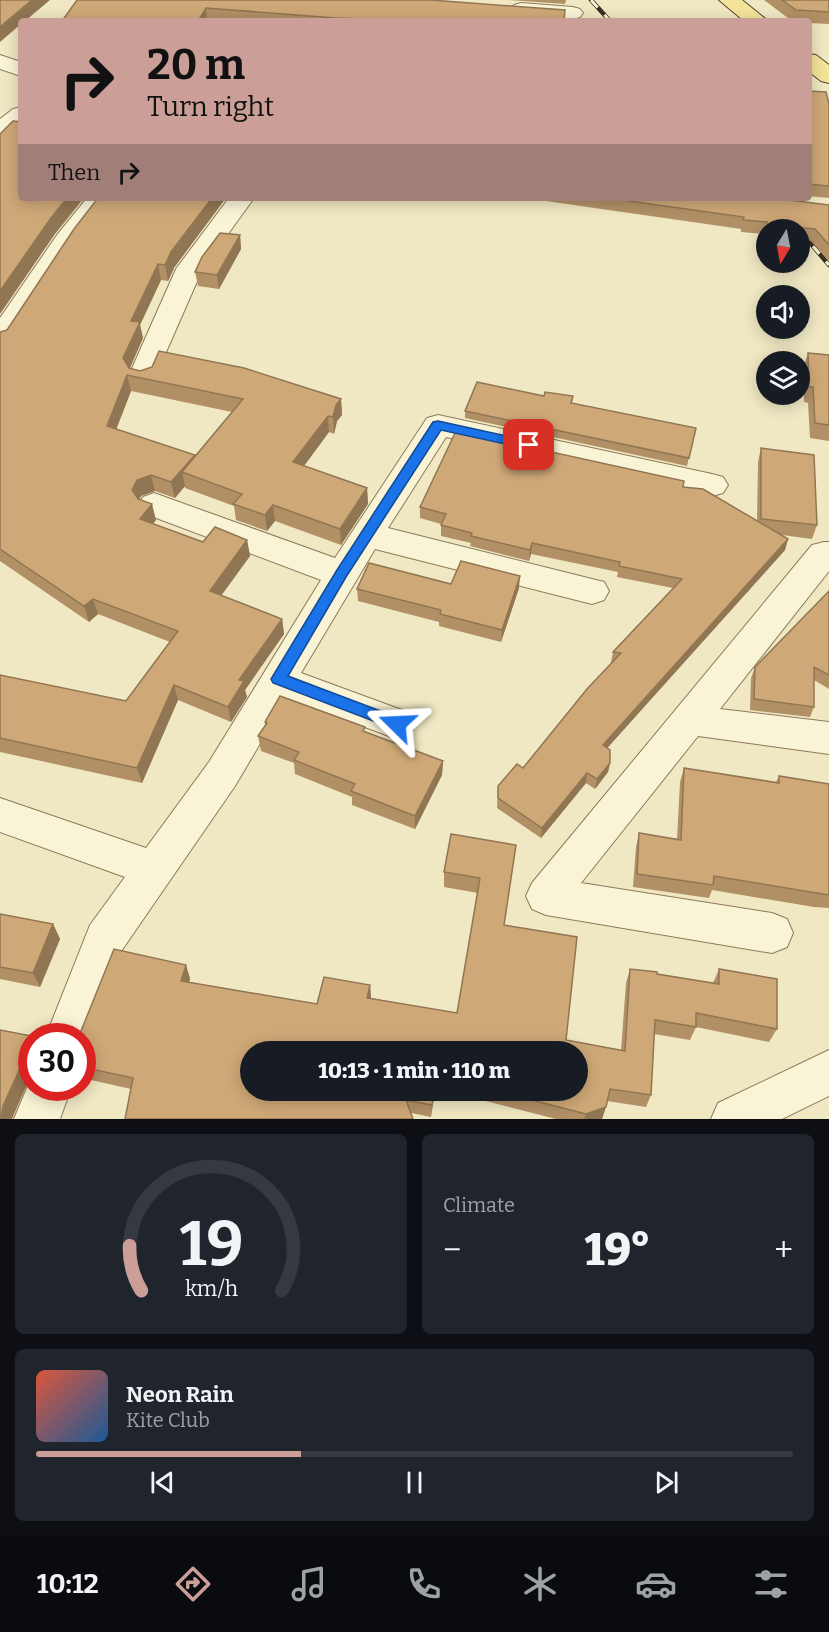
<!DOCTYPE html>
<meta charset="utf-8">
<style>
:root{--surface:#171b24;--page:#20242c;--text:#f1f3f6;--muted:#9ea1a6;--line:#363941;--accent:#cb9e98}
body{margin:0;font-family:Bitter,serif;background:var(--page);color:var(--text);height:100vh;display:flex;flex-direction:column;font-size:22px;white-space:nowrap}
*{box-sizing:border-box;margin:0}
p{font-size:20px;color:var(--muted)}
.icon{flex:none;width:33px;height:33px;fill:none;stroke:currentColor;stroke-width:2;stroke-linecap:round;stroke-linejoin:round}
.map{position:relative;height:1119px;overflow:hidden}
.details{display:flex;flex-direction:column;gap:15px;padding:15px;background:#0d0f14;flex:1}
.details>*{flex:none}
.hud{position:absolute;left:18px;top:18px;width:794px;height:183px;border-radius:6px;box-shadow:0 3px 15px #0003;background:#cb9e98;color:#111;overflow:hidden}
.needle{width:39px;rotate:190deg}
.buttons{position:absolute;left:756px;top:219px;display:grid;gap:12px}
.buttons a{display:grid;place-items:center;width:54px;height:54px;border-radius:50%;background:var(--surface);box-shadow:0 3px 15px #0003;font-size:30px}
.speed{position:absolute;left:18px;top:1023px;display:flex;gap:12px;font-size:30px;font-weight:700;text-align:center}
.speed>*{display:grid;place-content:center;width:78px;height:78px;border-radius:50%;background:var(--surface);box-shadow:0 3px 15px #0003;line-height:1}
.speed .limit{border:9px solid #d22;background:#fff;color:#111}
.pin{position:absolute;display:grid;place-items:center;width:51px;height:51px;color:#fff;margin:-26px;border-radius:12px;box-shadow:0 3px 9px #0006}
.me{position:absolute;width:66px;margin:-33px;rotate:291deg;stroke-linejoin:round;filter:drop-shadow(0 0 4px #0008)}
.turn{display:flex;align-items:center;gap:21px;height:126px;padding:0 30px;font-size:27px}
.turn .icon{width:78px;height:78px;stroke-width:2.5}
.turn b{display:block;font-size:42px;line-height:51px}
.then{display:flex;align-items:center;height:57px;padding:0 30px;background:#0003;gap:12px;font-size:22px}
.big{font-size:45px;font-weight:800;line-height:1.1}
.details .widget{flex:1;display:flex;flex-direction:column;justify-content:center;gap:9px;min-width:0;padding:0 21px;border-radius:9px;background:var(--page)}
.details .dial{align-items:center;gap:0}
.dial svg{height:156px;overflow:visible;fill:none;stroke:var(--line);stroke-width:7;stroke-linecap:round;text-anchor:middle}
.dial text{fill:var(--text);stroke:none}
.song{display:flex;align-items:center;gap:18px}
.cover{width:72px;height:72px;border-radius:9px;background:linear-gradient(135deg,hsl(10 70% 55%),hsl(210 70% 35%))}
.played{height:6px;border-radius:3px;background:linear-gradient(90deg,var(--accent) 35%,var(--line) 35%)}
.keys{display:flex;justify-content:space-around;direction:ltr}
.heat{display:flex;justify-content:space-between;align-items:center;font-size:33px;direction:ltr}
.details .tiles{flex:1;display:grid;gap:15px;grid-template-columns:1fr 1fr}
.widget:last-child{grid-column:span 2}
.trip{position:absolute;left:240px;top:1041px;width:348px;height:60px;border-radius:30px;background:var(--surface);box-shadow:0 3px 15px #0003;font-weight:800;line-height:60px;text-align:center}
.menu{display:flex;height:96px;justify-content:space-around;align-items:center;background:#090b0e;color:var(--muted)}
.menu .icon{width:42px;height:42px}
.menu .active{color:var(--accent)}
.menu b{font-size:27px;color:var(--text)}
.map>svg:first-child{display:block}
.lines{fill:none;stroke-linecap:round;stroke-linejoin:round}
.street-casing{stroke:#8b7a59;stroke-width:2}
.primary-casing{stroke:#58472d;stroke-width:2}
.street{fill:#faf4d7;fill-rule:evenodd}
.primary{fill:#f4e499;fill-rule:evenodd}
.rail-casing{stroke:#3a2f1e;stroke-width:4.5}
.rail{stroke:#f7f1d3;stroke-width:3;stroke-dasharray:10;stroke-linecap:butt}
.wall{fill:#b29066;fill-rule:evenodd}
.shaded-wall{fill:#917653}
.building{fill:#cfa877;stroke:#917653;stroke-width:1.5}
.route{fill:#1a73e8;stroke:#114b97;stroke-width:1.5}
</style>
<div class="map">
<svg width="829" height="1119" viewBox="0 0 829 1119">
<rect width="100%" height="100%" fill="#f0e8c3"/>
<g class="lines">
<g class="street-casing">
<g id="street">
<path d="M521,3L573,7L580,9L583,13L580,17L573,19L514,13L511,9L514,5Z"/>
<path d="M0,55L21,62V76L0,69Z"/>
<path d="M21,107V125L8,135L0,137V119L13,109Z"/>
<path d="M87,198H112L76,244L10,345L0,348V318L57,235Z"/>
<path d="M229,198H254L202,270L153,382L143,385L133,382L129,375L176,269Z"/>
<path d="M438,415L712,474L723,477L728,485L723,493L712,496L446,437L388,528L604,582L609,591L604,600L592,604L375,549L301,673L410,713L415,724L410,735L397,739L287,698L235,786L122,950L83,1051L82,1036H46L90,925L125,877L0,832V798L146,848L209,762L321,580L143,513L138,505L143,497L154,493L165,497L335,558L427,418Z"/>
<path d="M824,542H829V571L720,709L829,722V754L698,736L581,883L772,913L787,919L793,933L787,947L772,953L546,915L532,909L526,896L532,883L812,545Z"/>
<path d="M829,1050V1096L782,1119H711L718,1103Z"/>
<path d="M32,1076V1088H71L60,1119H14Z"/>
</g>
</g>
<g class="primary-casing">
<g id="primary">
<path d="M719,0H742L768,21H744Z"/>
<path d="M808,54L816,55L829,65V83L821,81L808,71Z"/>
</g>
</g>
<use href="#street" class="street"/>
<use href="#primary" class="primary"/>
<g class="rail-casing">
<g id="rail">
<path d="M591,0L610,21"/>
<path d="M800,231L829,265"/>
</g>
</g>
<use href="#rail" class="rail"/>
</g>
<g class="wall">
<path d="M77,0L564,21H236L207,19L206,21H62Z"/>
<path d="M509,0H566L565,4Z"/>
<path d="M764,0H829V24L808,23V21H792Z"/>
<path d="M808,91L829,104V198L808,196Z"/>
<path d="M525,198H773L829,205V261L811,241L800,240V230H766V237H764V234L741,232V229Z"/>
<path d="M74,229L174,268L168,281L161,280L140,325L143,338L130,368L140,371L341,399L342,415L337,421L334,434L329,432L304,466L367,488L368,504L341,545L275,521L267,531L236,520L234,506L185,488V486L175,498L155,491L141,496L139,499L156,520L153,524L203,542L247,540L250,556L221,595L282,619L284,634L245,690L247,697L231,722L178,700L142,783L0,752V675L126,701L170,642L98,614L89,622L0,561V332L7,330ZM131,391L232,412L195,457L116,429Z"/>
<path d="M240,235L241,249L219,289L198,286L195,272Z"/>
<path d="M808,353L829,355V441L810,438L808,403L804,402L803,368Z"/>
<path d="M544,396H573L572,403L696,428L687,466L465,418V411Z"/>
<path d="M761,448L817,525L812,539L782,535L788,539L785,550L607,748L610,763L608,772L595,789L586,783L541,838L497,808L498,786L523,768L613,663L611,662L613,652L673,588L617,577L618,572L531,554L529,561L470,546L471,543L441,536V524L420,518V507L683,487L757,521L758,462Z"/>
<path d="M451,584L519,588L501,642L439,626V622L358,601L357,589Z"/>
<path d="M829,591V689L814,680V707L810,717L750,710L751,678L755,667Z"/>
<path d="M265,722L365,732L443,761L442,775L415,829L352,805V797L295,774L294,763L261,751L258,736L265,726Z"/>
<path d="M684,768L776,782L779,776L829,784V908L814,907L712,890L709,898L633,887L636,847L639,833L677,839L680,782Z"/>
<path d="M516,845L504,925L566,1040L621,1050L626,983L630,969L713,983L719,969L777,1029L769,1042L696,1027L690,1040L654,1034L651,1095L646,1107L607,1101L602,1119H556L443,1090H578L250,1052L435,1090L431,1117L411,1113L131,1089L82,1078V1036L186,965L190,979L189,982L317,1004L370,985L371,998L457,1013L478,893L444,887V872Z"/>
<path d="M0,914L53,924L60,939L40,987L0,979Z"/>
</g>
<g class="shaded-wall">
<path d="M32,0H50L25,21H21V24L0,42V27Z"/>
<path d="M206,8L207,19L206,21H198Z"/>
<path d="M67,198H84L55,234L0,314V291L51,218Z"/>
<path d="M212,198H226L174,268L168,281L165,265L171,252Z"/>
<path d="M240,235L241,249L219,289L217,275Z"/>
<path d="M158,264L161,280L140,325L143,338L127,374L123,358L131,321Z"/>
<path d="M127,375L131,391L111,443L107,426Z"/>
<path d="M341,399L342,415L337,421L334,434L333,417L336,405Z"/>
<path d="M328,416L329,432L295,478L293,462Z"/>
<path d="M195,455L198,471L182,472L185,486L175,498L171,482Z"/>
<path d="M151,475L155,491L141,496L136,506L132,490L137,480Z"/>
<path d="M367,488L368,504L341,545L340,529Z"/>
<path d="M152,504L156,520L143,535L140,519Z"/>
<path d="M273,505L275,521L267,531L265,515Z"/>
<path d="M788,539L785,550L601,755L603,745Z"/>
<path d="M247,540L250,556L213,607L210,591Z"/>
<path d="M532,543L531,554L529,561L530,550Z"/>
<path d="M520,576L519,588L501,642L502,630Z"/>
<path d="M93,599L98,614L89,622L84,606Z"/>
<path d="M282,619L284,634L245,690L247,697L231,722L228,707L239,680Z"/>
<path d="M174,685L178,700L142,783L137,768Z"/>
<path d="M443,761L442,775L415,829V816Z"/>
<path d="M610,763L608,772L595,789L597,779Z"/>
<path d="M587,773L586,783L541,838L542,828Z"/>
<path d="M53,924L60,939L40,987L33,973Z"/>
<path d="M186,965L190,979L185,994L181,981Z"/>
<path d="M370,985L371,999L367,998Z"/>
<path d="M32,1042V1073L12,1119H2L1,1118L3,1106Z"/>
<path d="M434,1090H435L431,1117L432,1105Z"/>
<path d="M606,1107L602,1119H584L586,1114Z"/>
</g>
<g class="building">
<path d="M0,0H32L0,27Z"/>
<path d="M77,0H431L565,10L564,21H423L335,18L206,8L198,21H62Z"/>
<path d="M782,0H829V12L796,10Z"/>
<path d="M808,91L826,92L829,104V186L808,184Z"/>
<path d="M13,121L21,122V198H67L51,218L0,291V134Z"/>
<path d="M98,198H212L171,252L165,265L158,264L131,321L140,322L123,358L129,368L140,371L152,367L159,351L244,368L341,399L336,405L333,417L328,416L293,462L367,488L340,529L273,505L265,515L233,504L242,494L182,472L243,399L127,375L107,426L195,455L171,482L151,475L137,480L132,490L138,499L152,504L140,519L203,542L215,527L247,540L210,591L282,619L239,680L244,681L228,707L174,685L137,768L0,738V675L126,701L178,631L93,599L84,606L0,549V332L7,330L74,229Z"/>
<path d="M608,198H773L829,205V245L815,229L767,225V222L743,220L744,217Z"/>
<path d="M220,233L240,235L217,275L195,272L202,257Z"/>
<path d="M808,353L829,355V425L815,423L813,387H809Z"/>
<path d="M477,382L544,396L545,392L573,396L571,403L696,428L689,458L465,411Z"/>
<path d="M456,431L684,481L683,487L703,489L788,539L603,745L610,750V763L597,779L587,773L542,828L498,798V786L517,764L523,768L587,689L621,653L613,652L682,579L619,566L620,562L532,543L530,550L471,536L472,533L441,525L446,514L420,507Z"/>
<path d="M761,448L814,455L817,525L761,519Z"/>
<path d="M461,561L520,576L502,630L440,614L441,610L357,589L369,563L451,584Z"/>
<path d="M829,591V675L814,667V707L754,699L755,667Z"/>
<path d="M280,696L365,727L363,731L443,761L415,816L351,791L355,784L294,760L299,752L258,736L267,723L265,722Z"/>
<path d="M684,768L779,783V776L829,784V895L714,876L713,885L637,874L639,833L681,840Z"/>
<path d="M451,834L516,845L504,925L577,937L566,1040L625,1051L630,969L657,972V974L719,984V969L777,979V1029L696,1013V1027L655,1020L651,1095L610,1089L606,1107L586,1114L493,1090H578V1052H250V1090H434L432,1105L406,1100L413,1119H125L133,1078L82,1067V1036H79L114,949L186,965L181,981L317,1004L324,977L370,985L367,998L457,1013L480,878L444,872Z"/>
<path d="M0,914L53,924L33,973L0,967Z"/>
<path d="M0,1030L32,1036V1042L3,1106L1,1118L7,1119H0Z"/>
</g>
<path class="route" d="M438,421L529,441L535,445L529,449L441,430L346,577L288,676L402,719L404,724L402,728L397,730L273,683L271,679L337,570L433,422Z"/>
</svg>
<div class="buttons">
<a><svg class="needle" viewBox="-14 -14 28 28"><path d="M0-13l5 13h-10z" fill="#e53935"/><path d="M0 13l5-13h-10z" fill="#9ea1a6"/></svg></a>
<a><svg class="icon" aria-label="sound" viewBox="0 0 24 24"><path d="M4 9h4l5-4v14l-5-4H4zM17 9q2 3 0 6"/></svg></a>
<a><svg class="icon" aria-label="layers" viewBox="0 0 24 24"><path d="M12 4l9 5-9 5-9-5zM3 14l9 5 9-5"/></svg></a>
</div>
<div class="speed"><div class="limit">30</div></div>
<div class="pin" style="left:529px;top:445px;background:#d93025"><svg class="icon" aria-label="arrive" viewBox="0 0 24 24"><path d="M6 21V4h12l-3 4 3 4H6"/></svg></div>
<svg class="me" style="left:397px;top:724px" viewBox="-20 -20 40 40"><path d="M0-17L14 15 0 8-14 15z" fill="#1a73e8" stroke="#fff" stroke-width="4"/></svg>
<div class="trip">10:13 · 1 min · 110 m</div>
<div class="hud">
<div class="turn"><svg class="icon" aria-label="right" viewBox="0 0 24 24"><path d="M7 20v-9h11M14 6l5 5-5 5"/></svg><div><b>20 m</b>Turn right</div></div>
<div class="then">Then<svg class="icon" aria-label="right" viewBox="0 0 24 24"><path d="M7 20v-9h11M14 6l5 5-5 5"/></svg></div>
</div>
</div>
<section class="details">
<div class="tiles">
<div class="widget dial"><svg viewBox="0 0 100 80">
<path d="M14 69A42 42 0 1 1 86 69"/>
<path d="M14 69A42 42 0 0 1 8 46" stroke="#cb9e98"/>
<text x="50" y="56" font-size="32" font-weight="700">19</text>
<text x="50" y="72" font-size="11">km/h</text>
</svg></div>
<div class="widget"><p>Climate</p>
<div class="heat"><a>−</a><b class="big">19°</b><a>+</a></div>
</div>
<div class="widget">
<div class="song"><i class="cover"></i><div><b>Neon Rain</b><p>Kite Club</p></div></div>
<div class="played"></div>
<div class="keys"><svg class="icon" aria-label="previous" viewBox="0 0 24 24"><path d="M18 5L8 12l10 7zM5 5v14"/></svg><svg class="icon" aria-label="pause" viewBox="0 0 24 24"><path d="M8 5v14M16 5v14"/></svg><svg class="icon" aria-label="next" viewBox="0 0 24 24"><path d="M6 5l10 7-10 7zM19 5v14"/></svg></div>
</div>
</div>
</section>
<nav class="menu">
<b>10:12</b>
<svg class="icon active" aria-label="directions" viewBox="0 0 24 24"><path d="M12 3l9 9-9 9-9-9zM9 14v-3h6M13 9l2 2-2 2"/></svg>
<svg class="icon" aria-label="music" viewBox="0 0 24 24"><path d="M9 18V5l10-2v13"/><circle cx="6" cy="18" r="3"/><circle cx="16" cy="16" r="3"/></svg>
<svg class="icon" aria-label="phone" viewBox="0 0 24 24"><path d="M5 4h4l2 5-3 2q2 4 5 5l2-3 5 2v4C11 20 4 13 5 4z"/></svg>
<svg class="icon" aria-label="climate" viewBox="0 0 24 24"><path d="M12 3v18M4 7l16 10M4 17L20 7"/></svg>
<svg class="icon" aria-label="car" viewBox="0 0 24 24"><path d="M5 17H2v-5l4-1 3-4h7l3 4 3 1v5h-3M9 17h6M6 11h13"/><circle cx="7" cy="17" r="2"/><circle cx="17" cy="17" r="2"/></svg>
<svg class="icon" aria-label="filters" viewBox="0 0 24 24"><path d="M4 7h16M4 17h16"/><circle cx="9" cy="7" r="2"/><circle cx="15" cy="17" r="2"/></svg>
</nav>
